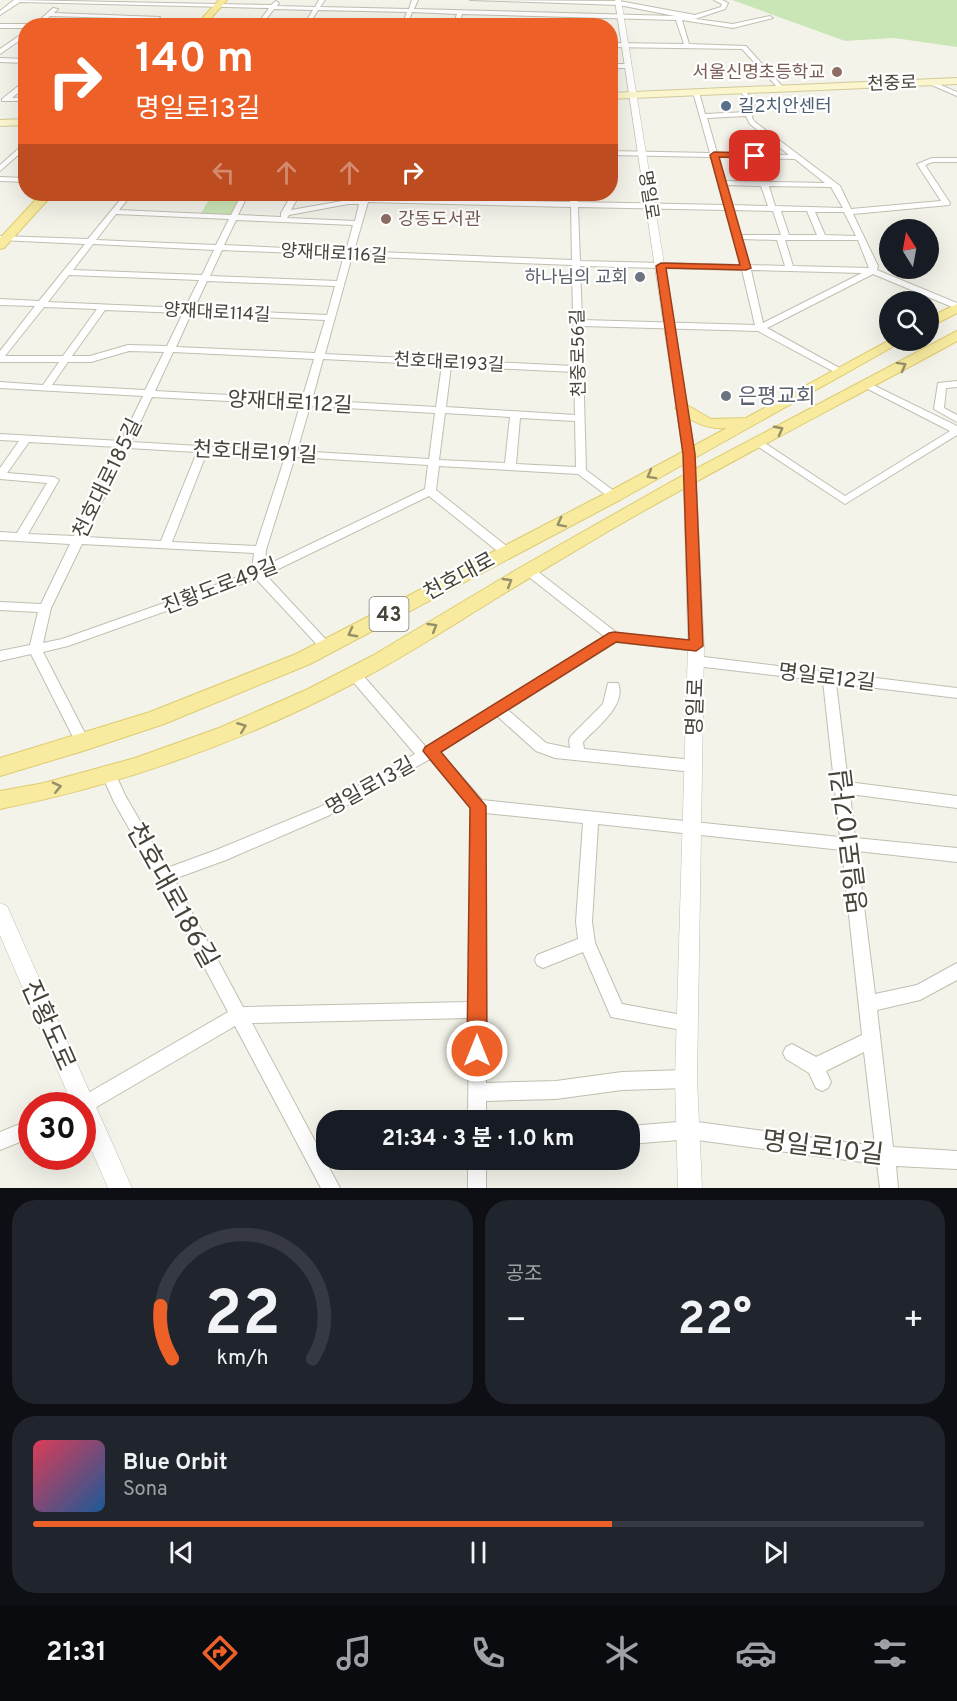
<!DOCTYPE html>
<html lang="ko">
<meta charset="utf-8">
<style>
:root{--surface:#171b24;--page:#20242c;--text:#f1f3f6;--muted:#9ea1a6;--line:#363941;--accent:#ed6028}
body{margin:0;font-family:Overpass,"Noto Sans KR",sans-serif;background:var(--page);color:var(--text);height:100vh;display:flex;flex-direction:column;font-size:22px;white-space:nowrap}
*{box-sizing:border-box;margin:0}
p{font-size:20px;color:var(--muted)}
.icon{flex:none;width:33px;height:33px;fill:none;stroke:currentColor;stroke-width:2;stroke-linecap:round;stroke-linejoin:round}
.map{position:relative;height:1188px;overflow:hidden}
.sheet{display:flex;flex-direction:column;gap:12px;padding:12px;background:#0d0f14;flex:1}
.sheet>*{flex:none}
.guide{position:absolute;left:18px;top:18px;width:600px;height:183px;border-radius:24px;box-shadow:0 6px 24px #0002;background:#ed6028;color:#fff;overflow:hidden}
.needle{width:39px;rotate:349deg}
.controls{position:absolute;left:879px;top:219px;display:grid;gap:12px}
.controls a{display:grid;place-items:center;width:60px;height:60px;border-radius:50%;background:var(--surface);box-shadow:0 6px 24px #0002;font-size:30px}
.speed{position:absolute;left:18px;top:1092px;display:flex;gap:12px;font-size:30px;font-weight:700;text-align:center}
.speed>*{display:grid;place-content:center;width:78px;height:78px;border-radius:50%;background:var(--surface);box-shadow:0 6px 24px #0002;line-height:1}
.speed .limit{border:9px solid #d22;background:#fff;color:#111}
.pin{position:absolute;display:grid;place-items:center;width:51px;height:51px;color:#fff;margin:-26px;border-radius:12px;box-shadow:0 3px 9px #0006}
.me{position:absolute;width:66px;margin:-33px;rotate:0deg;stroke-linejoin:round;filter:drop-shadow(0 0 4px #0008)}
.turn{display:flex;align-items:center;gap:21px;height:126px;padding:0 18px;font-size:27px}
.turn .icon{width:78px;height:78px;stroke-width:2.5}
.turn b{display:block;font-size:42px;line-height:51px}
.lanes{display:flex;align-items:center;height:57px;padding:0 18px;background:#0003;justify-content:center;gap:30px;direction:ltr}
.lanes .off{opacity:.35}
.big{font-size:45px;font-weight:700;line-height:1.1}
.sheet .card{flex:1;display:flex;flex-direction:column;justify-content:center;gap:9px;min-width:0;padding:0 21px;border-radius:24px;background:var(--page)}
.sheet .dial{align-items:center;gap:0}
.dial svg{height:156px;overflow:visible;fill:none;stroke:var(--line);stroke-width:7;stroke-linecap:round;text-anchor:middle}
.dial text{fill:var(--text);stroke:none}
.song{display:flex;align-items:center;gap:18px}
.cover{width:72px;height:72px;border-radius:9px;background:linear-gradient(135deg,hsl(350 70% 55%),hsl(210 70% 35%))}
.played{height:6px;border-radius:3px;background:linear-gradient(90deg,var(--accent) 65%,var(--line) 65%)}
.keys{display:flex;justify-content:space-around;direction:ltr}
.heat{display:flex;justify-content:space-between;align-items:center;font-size:33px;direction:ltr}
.sheet .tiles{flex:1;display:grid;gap:12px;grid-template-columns:1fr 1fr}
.card:last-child{grid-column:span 2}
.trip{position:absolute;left:316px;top:1110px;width:324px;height:60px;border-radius:24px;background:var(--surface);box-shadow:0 6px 24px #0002;font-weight:700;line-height:60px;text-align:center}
.menu{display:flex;height:96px;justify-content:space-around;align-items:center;background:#090b0e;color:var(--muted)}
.menu .icon{width:42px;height:42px}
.menu .selected{color:var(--accent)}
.menu b{font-size:27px;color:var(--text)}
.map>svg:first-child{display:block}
.green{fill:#cae6b6}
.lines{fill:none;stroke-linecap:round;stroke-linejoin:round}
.minor-casing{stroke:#c2beb0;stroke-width:2}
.tertiary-casing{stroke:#c2beb0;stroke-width:1}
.secondary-casing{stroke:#d1ca9d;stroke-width:2}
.primary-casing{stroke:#ddcb6f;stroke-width:2}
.minor{fill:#fff;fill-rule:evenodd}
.tertiary{fill:#fff;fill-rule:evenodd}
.secondary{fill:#fbf6cd;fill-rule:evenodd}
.primary{fill:#f8eb9f;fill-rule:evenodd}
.oneway{stroke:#978f67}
.route{fill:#ed6028;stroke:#9a3e1a;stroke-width:1.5}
.education-dot{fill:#8d6e63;stroke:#fff;stroke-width:2}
.service-dot{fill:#5c6f8a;stroke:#fff;stroke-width:2}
.worship-dot{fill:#6b7280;stroke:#fff;stroke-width:2}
.labels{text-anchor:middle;stroke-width:4.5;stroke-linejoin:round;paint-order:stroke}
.far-education-label{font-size:18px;fill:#785e54;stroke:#fff;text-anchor:end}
.far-street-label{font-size:18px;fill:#484439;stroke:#fff}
.far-service-label{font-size:18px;fill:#4e5e75;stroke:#fff;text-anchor:start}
.far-worship-label{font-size:18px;fill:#5b616d;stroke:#fff;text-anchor:end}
.shield{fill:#fff;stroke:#7f7c74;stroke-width:1.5}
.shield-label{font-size:20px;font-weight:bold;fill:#484439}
.worship-label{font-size:21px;fill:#5b616d;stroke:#fff;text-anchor:start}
.street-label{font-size:21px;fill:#484439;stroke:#fff}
.near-street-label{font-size:26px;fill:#484439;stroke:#fff}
</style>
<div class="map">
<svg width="957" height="1188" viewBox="0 0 957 1188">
<rect width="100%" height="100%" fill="#f4f3ea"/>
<g class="green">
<path d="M732,0H957V47L894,38L845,41Z"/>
<path d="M212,194H242L232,216L200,215Z"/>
</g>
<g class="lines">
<g class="minor-casing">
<g id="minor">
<path d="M14,0L271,5L276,1L279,3L277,6L315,7L319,0H325L320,7L409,9L412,0H418L414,9L675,16L619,5L470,0L619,1L695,15L721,7L722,4L714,0H722L728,3L725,9L695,19L681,17L733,24L770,16L773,18L733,28L682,20L689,44L746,46L784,88L779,89L742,49L610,47V43L684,44L676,20L462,14L459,26H453L457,14L412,12L408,24L426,26H402L407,12L318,10L308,26H303L313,10L274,9L261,26H256L269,8L20,2L0,15V11Z"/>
<path d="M53,8L58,9L54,13L160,17L157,19L50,16L39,26H33Z"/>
<path d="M0,24H26L28,26H26V28H0Z"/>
<path d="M26,31V36L0,54V49Z"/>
<path d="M0,58L26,59V63L0,62Z"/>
<path d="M610,64H628L631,66L628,68H610Z"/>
<path d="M26,80V86L12,98L26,97V101H2V99Z"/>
<path d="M929,80L957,92V96L927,83Z"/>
<path d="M742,88L755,102L752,118L755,122L840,186L851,209L941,201L917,164L932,158H957V162H933L925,165L950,203L949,205L853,214L878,266L877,270L957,303V309L873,274L767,328L843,370L845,372L840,375L758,331L582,326L586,470L618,494L619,496L618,498H610L578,474L439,466L436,490L509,548L511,551L509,554H501L429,496L266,575L330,644L332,647L330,650H322L256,579L68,646L43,652L90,743L88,747L83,748L78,747L31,654L0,661V651L30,645L38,612L0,610V602L41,604L70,544L0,540V532L17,533L47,483L0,479V468L19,441L0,440V434L121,441L143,396L0,388V382L43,385L59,362H0V351L35,306L0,305V299L39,301L85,244L0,240V236L88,239L125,194H132L119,210L231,215L242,194H248L238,215L281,217V213L288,201L284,194H290L296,201L291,210L348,200H360L363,194H369V198L570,202L571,194H577L578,202L724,205L711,157L610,155V151L710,153L693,92L696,90L699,92L705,114L747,112L749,102L739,90ZM746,116L750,124L789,155L717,153L707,118ZM718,157L795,159L825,183L725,181ZM726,185L761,186L768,206L732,205ZM769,186L831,187L843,208L775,206ZM368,202L571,207L572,260L354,251ZM348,204H359L355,221L287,218L289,215ZM578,207L726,210L741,265L580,261ZM733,210L773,211L781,235H740ZM781,211H807L817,235H789ZM815,212H844L856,236L825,235ZM116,214L229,219L216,245L96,240ZM236,220L353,225L346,251L224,245ZM742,239L777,240L785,266L749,265ZM785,240H858L869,268L793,266ZM93,244L214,250L202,275L73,270ZM222,250L344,255L337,281L210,276ZM352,256L572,265L574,366L325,354ZM580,266L742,270L755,325L582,320ZM751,270L862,273L763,323ZM69,275L199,280L185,308L48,302ZM207,281L335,286L327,315L194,309ZM44,307L97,309L63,356H5ZM105,310L183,313L167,346L128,345L90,356H72ZM191,314L325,320L315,353L176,347ZM129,351L164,352L145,390L52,385L68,362H91ZM173,352L314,359L302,399L155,391ZM323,359L442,365L436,407L312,400ZM451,366L574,372L575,415L446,407ZM152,397L300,405L287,451L131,442ZM310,406L435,413L429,459L297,451ZM445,413L510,417L505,463L439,460ZM520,418L575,421L576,467L516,464ZM29,442L118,447L74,536L28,534L59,480L54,477L7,473ZM128,448L197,452L161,541L85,537ZM207,452L285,457L256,546L172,542ZM295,457L428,465L425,489L265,566L266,550ZM82,544L254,553L252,572L62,639L43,643L51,608Z"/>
<path d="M26,142V148L0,171V165Z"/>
<path d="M0,177L26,178V182L0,181Z"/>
<path d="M957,381V387L946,388L944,408L957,415V422L934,409L938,383Z"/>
<path d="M867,382L957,426V435L845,504L751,442L752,440H760L845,496L950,431L864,387V383Z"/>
<path d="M528,566L532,567L617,633L696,641L700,643L702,646L700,649L696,651L616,642L508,710L546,743L570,748L569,740L571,736L603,704L608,683H618C627,705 597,727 583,742L584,749L693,760L698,762L700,766L698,770L693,772L555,758L536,751L497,716L440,752L482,800L840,837L823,681L696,666L691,664L690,661L691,658L696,656L957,688V698L836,683L848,782L957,796V808L850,794L855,838L957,848V862L857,851L875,994L917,985L957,963V980L920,1000L877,1010L893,1147L957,1151V1169L896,1166L898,1188H880L877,1164L690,1139L630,1144V1126L690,1121L875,1146L864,1052L826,1071L831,1082L828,1088L822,1091L816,1088L809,1073L786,1059L783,1053L786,1047L792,1044L816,1057L862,1035L842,850L598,824L592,922L595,943L622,1004L693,1017L695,1023L693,1029L687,1031L611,1017L583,952L543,968L537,965L535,960L537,955L578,939L576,922L583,823L485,813L486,1083L556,1081L622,1072L686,1070L692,1073L695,1079L692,1085L686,1088L622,1090L556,1099L486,1101V1120H468L469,1018L252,1023L340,1188H321L235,1026L88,1112L82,1115V1106H73L76,1100L228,1012L159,881L114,802L102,775L104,771L109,769L114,771L125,795L167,868L216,850L320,807L415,754L349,677L348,674L349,671H359L426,747L605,637L524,573L522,570ZM430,759L471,808L469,1002L243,1007L174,879L226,860L330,815Z"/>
<path d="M32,1119V1137L0,1150V1132Z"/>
<rect x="468" y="1160" width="18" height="28"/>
</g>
</g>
<g class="tertiary-casing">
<g id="tertiary">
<path d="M615,0H621L695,454L704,646L697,1079L702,1188H678L675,1079L688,646L683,454Z"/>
<path d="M0,903L7,906L132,1188H108L82,1128V1106H73L0,935Z"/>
</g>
</g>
<g class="secondary-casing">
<g id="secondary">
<path d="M957,78V84L610,99V93Z"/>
<path d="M26,119V125L0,126V120Z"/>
</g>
</g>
<g class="primary-casing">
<g id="primary">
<path d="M219,0H227L204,26H195Z"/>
<path d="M41,194H53L4,248L0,249V238Z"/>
<path d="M957,304V313L928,328V318Z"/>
<path d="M957,331V341C842,404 726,463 612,529C572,553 532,576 492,601C448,628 404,657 358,681C245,741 125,784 0,809V791L44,783L135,758L219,728L306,690L372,656L521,567L669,483Z"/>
<path d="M890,340H905L620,500L310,664L164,724L83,751L0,776V758L150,712L296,654L608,492L727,428C708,430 692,422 677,411L675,408L677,405H687L711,419L746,418Z"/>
</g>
</g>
<use href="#minor" class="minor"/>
<use href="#tertiary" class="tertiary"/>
<use href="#secondary" class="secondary"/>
<use href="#primary" class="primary"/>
</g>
<defs><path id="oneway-chevron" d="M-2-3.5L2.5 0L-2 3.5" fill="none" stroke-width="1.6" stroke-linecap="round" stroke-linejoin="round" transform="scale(1.5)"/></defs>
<g class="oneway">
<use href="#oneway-chevron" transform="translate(902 366) rotate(-29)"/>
<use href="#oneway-chevron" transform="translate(779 430) rotate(-28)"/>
<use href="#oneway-chevron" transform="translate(651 475) rotate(151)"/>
<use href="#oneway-chevron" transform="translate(561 523) rotate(153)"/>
<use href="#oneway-chevron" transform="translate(508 582) rotate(-31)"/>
<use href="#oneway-chevron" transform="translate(433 627) rotate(-31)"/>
<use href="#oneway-chevron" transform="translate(352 633) rotate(152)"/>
<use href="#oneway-chevron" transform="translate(242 727) rotate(-22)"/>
<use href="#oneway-chevron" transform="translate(57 787) rotate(-13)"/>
</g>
<path class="route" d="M714,152L755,153L759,156L755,158L719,157L751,268L746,270L666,268L695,454L703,646L696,651L616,642L441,752L486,806L487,1051L484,1058L477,1061L470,1058L467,1051L470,808L423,751L425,747L609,633L614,632L689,640L683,454L656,266L661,263L740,265L710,155Z"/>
<g class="education-dot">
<circle cx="837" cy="72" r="6"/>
<circle cx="386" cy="219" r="6"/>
</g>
<circle class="service-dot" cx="726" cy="106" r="6"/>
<g class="worship-dot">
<circle cx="640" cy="277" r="6"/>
<circle cx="726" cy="396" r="6"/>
</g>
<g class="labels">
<g class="far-education-label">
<text x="825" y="78">서울신명초등학교</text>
<text x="398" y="225" text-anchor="start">강동도서관</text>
</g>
<g class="far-street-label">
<text transform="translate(892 83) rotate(-2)" y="6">천중로</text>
<text transform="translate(649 195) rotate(81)" y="6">명일로</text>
<text transform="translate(334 253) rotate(3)" y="6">양재대로116길</text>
<text transform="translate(217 312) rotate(3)" y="6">양재대로114길</text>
<text transform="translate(578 353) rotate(-91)" y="6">천중로56길</text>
<text transform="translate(449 362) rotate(3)" y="6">천호대로193길</text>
</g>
<g class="far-service-label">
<text x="738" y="112">길2치안센터</text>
</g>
<g class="far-worship-label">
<text x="628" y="283">하나님의 교회</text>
</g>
<rect class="shield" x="369.5" y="597" width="39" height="34" rx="4.5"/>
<g class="shield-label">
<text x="389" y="621">43</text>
</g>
<g class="worship-label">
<text x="738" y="403">은평교회</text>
</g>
<g class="street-label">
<text transform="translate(290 402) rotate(3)" y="7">양재대로112길</text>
<text transform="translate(255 452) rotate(3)" y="7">천호대로191길</text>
<text transform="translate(107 478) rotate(-64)" y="7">천호대로185길</text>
<text transform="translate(459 576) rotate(-28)" y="7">천호대로</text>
<text transform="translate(220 586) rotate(-21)" y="7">진황도로49길</text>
<text transform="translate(827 677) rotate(7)" y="7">명일로12길</text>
<text transform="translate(695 707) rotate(-88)" y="7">명일로</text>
<text transform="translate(370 786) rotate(-29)" y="7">명일로13길</text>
</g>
<g class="near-street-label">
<text transform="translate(849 841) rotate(-97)" y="9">명일로10가길</text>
<text transform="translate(173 895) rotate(61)" y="9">천호대로186길</text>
<text transform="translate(49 1025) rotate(66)" y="9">진황도로</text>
<text transform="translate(823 1147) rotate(7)" y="9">명일로10길</text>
</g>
</g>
</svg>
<div class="controls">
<a><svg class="needle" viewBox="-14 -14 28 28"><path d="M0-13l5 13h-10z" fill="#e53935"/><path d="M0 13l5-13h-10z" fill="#9ea1a6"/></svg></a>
<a><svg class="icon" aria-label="search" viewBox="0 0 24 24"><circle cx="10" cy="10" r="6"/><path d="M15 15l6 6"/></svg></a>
</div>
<div class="speed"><div class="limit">30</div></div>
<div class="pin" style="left:755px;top:156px;background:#d93025"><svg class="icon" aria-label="arrive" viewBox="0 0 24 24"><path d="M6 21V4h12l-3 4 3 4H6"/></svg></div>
<svg class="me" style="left:477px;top:1051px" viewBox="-20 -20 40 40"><circle r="17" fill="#ed6028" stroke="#fff" stroke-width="3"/><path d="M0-11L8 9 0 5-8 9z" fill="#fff"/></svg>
<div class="trip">21:34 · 3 분 · 1.0 km</div>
<div class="guide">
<div class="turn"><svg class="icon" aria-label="right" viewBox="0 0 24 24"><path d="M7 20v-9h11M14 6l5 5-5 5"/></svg><div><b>140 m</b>명일로13길</div></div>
<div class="lanes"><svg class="icon off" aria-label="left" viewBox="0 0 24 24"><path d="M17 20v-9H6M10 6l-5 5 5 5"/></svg><svg class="icon off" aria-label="ahead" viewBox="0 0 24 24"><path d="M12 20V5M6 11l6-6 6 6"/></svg><svg class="icon off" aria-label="ahead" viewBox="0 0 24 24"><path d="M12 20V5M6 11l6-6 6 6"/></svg><svg class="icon" aria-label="right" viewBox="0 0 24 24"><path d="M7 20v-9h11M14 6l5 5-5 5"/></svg></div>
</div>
</div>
<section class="sheet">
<div class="tiles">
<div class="card dial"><svg viewBox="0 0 100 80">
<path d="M14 69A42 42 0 1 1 86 69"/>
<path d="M14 69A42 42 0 0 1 8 42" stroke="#ed6028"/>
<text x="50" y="56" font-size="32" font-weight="700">22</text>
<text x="50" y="72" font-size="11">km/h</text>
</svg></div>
<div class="card"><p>공조</p>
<div class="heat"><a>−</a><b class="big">22°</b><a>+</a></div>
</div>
<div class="card">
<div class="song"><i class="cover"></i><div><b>Blue Orbit</b><p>Sona</p></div></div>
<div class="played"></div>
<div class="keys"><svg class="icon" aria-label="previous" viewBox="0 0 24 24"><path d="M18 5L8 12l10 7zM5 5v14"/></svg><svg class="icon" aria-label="pause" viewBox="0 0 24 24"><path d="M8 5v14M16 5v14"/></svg><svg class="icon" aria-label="next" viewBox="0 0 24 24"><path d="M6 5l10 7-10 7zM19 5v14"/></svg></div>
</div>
</div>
</section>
<nav class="menu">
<b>21:31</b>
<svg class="icon selected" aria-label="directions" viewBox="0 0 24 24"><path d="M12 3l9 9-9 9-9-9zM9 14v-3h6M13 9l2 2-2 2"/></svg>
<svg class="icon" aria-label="music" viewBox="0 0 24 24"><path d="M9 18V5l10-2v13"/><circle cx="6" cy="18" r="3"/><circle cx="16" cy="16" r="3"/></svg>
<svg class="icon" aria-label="phone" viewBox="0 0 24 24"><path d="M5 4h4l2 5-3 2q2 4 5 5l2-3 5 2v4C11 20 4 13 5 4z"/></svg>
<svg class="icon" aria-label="climate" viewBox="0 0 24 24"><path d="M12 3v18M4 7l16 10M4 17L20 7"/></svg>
<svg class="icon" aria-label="car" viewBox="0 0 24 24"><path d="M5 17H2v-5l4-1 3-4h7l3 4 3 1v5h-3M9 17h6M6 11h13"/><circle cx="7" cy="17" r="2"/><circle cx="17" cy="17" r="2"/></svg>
<svg class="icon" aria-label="filters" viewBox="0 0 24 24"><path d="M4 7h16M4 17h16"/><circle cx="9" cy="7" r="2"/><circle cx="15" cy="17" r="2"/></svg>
</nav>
